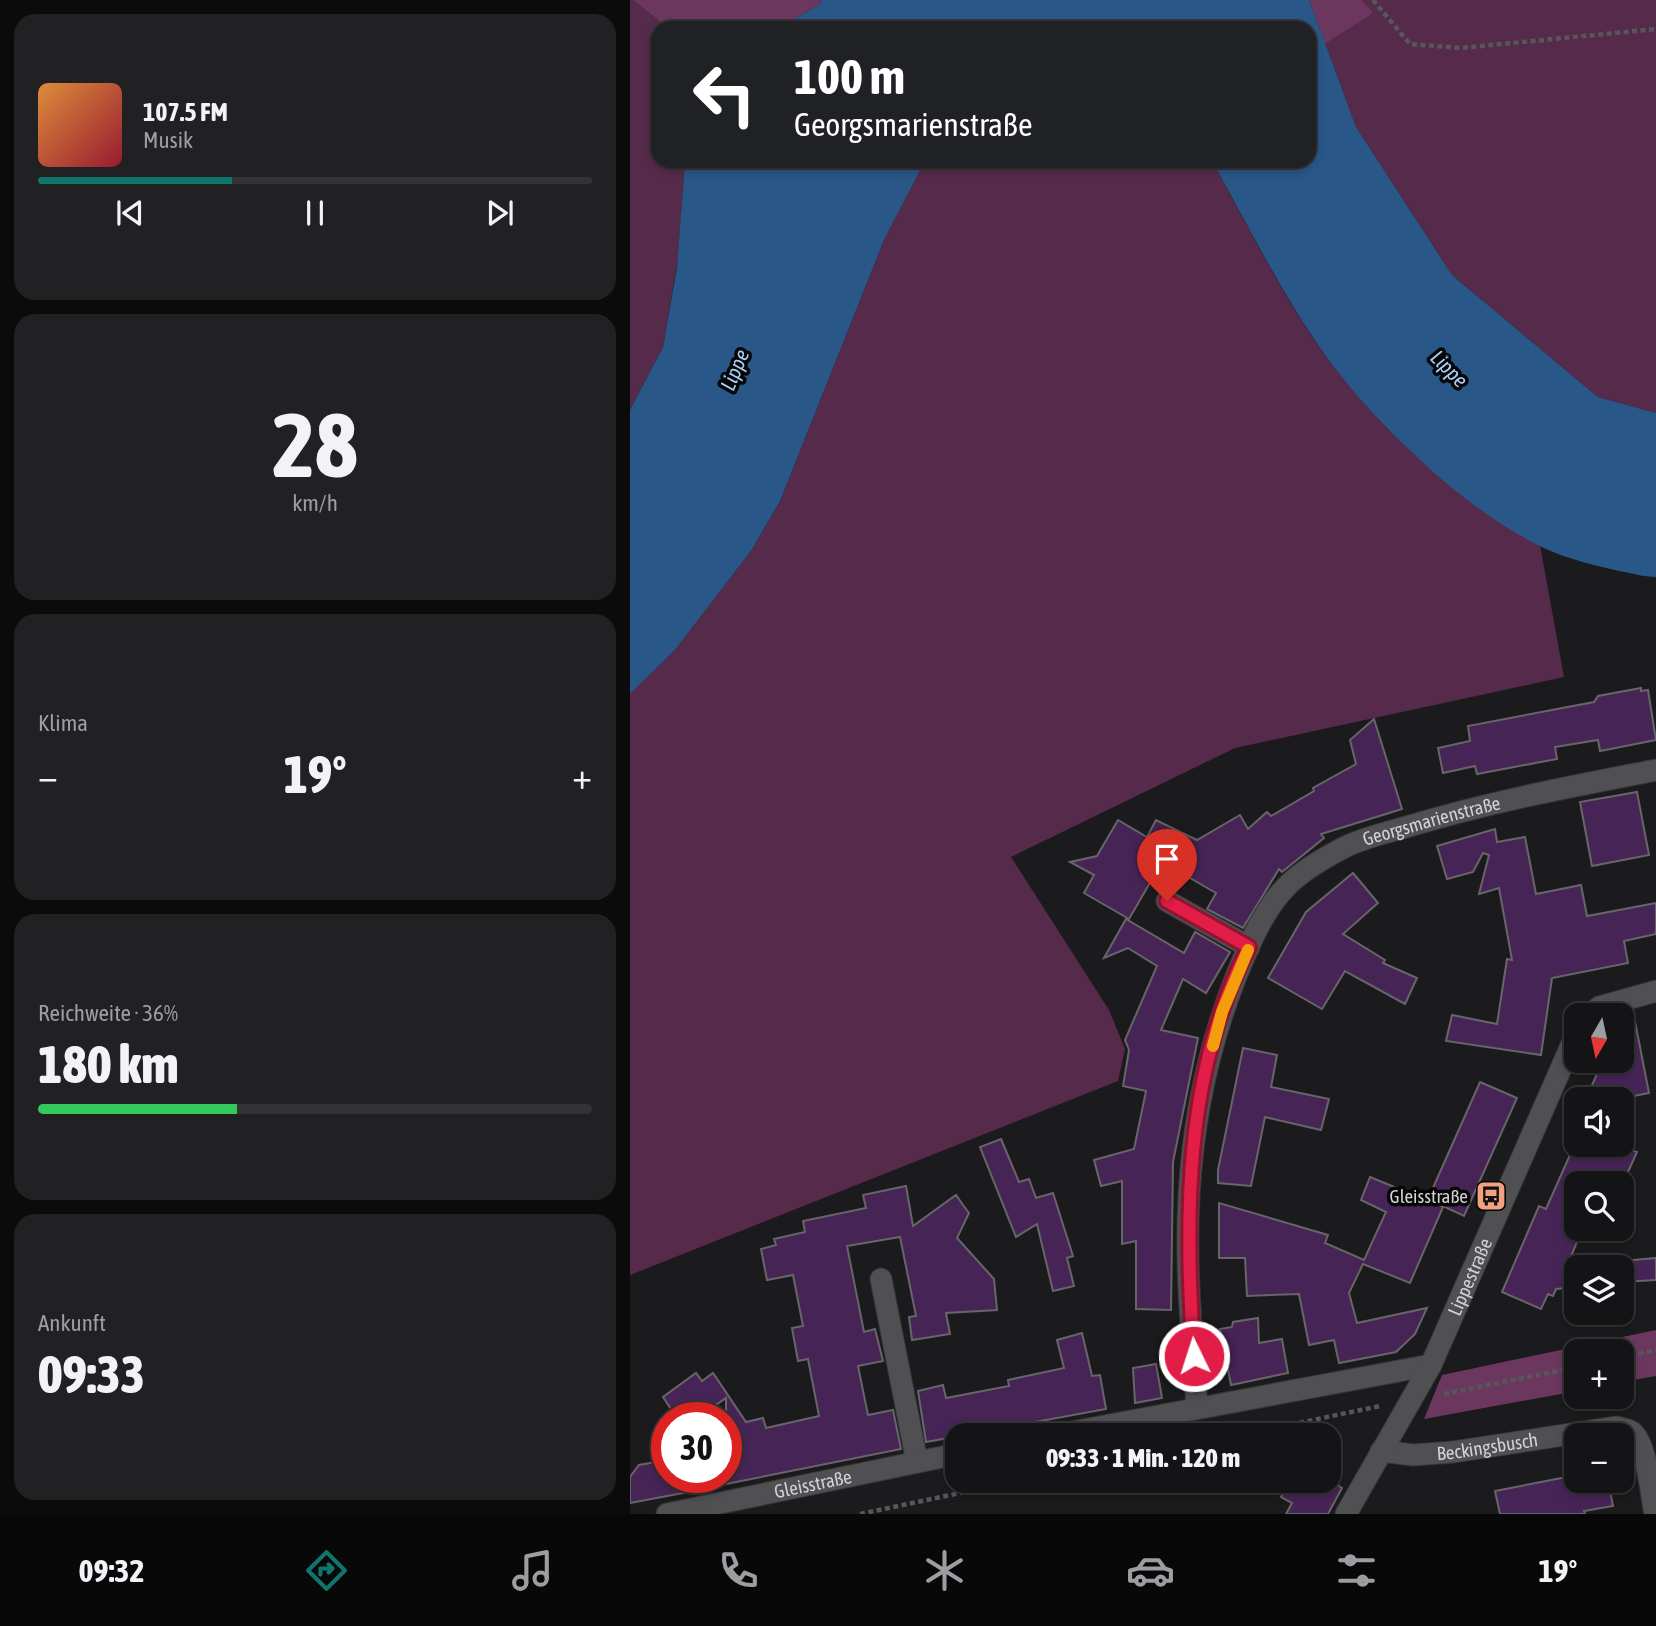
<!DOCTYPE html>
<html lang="de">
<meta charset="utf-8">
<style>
:root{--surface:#141416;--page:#212123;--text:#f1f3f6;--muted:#9d9ea1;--line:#333335;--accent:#0f766e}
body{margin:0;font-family:"Asap Condensed",sans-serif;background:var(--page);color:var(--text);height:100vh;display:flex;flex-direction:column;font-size:26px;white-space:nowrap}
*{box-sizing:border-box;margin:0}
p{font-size:23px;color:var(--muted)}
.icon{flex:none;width:38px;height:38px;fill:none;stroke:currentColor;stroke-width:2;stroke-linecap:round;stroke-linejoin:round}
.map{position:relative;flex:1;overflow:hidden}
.side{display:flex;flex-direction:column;gap:14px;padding:14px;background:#0b0b0c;width:630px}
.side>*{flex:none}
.top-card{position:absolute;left:21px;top:21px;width:665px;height:147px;border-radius:21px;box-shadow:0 4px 10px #0003,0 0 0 2px var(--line);background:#202124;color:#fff;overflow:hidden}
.needle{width:46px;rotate:189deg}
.controls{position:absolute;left:934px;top:1003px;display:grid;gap:14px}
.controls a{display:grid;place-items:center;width:70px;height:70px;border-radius:14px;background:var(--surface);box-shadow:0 4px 10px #0003,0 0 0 2px var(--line);font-size:35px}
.speed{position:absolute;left:21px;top:1402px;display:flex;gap:14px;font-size:35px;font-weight:700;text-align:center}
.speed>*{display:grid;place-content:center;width:91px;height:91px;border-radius:50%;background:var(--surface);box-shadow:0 4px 10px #0003,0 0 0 2px var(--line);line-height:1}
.speed .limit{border:10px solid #d22;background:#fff;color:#111}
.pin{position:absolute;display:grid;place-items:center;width:60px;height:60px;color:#fff;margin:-72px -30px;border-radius:50% 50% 50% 0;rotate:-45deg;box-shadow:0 0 7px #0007}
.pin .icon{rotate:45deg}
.me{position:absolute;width:77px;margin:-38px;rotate:356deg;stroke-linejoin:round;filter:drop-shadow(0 0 5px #0008)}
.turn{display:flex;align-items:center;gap:24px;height:147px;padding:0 28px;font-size:32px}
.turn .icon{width:91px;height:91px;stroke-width:2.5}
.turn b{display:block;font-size:49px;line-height:60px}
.big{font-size:52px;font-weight:800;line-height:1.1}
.side .card{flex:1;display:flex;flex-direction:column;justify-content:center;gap:10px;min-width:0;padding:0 24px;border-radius:21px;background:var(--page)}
.side .dial{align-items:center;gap:0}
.dial b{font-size:91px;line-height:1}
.song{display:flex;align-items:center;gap:21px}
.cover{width:84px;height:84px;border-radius:10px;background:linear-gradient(135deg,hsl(30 70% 55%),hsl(350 70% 35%))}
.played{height:7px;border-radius:4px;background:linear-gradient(90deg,var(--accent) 35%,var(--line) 35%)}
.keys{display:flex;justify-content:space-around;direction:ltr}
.heat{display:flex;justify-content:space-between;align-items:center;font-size:38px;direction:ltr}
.charge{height:10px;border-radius:5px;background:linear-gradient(90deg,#34c759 36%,var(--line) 0)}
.trip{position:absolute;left:315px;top:1423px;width:396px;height:70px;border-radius:21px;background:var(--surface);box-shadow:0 4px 10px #0003,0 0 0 2px var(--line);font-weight:800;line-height:70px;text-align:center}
.tab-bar{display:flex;height:112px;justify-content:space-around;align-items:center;background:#080809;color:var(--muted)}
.tab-bar .icon{width:49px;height:49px}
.tab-bar .on{color:var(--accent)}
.tab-bar b{font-size:32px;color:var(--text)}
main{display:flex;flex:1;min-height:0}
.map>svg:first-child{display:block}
.green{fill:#562a4b}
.forest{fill:#6c375f}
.water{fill:#295787}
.building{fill:#472456;stroke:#676568;stroke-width:2}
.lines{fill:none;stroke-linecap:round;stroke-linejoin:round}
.street-casing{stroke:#373739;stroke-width:23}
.path{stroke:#57575a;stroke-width:4.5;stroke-dasharray:5 3.5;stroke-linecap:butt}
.street{stroke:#505053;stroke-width:21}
.route-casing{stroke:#92132f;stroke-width:18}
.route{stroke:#e11d48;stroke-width:12}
.slow{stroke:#f59e0b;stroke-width:12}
.labels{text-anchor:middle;stroke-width:7;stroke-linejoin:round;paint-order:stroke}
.street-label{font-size:19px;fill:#d2d2d4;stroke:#060607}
.poi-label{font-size:19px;fill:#d2d2d4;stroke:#060607;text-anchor:end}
.water-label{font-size:21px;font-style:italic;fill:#a8cffa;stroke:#060607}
</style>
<main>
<section class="side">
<div class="card">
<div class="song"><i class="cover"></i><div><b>107.5 FM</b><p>Musik</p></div></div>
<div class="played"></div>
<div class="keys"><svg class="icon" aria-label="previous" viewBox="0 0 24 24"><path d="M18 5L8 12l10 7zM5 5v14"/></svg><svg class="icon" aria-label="pause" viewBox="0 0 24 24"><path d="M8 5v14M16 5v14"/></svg><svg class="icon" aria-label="next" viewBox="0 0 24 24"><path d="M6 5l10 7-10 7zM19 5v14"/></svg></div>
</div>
<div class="card dial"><b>28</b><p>km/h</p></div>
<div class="card"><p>Klima</p>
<div class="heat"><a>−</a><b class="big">19°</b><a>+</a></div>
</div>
<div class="card"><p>Reichweite · 36%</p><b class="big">180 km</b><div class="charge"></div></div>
<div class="card"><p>Ankunft</p><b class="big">09:33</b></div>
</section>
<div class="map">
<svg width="1026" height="1514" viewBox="0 0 1026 1514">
<rect width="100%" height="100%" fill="#1b1b1e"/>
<g class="green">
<path d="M0,0H3L38,28H28V161H55L48,258L33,347L0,410Z"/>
<path d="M732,0H1026V413L968,397L822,275L726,127L695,44L742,13Z"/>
<path d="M295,161H582C619,228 653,298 698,359C753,432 829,502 910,545L934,677L605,748L381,857L479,1010L495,1049L488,1081L0,1275V694L45,650L121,551L150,501L254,240Z"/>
</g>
<g class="forest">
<path d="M3,0H192L189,5L147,28H38Z"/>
<path d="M679,0H732L743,13L695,44Z"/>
<path d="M1026,1330V1376L992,1382V1351H947V1391L794,1419L812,1375Z"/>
</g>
<g class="water">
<path d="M192,0H679L726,127L822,275L968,397L1026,413V577C1014,577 1001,573 989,571C967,566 943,560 923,552C844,519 748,427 698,359C653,297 619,227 582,161H679V28H147L189,5Z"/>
<path d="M55,161H295L254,240L150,501L121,551L45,650L0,694V410L33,347L47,267Z"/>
</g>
<g class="building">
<path d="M1011,688V691L1018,690L1026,740L970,751L968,740L925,747L927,759L847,774L845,766L813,773L808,748L840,741L838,726L964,702L968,696Z"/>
<path d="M744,719L772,809L691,834L694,838L652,872L649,869L613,928L577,909L586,893L532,862L499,919L454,893L464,875L440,862L467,856L488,820L517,837L526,820L567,840L610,815L618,829L637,812L641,816L684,791L683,788L726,764L720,740Z"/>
<path d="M1007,792L1019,855L962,866L950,802Z"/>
<path d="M865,829L867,842L895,837L906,894L951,885L957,916L1026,903V934L994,941L998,963L922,978L911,1055L816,1041L822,1015L867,1024L877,959L882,960L869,888L849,894L859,855L853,853L843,872L817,879L807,846Z"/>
<path d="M723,873L748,903L713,934L755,960L753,963L787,978L775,1004L715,971L692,1009L638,978L676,912Z"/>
<path d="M496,919L554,953L565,932L600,952L576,993L553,979L531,1030L568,1038L543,1162L541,1310L506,1309V1241L492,1244V1181L471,1186L464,1160L504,1149L516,1091L493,1086L499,1050L495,1040L527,966L498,948L474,958Z"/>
<path d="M1003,1011L1019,1093L989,1099H956L973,1060H992V1014Z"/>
<path d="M613,1048L647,1055L641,1087L699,1099L691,1130L635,1117L621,1186L588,1183V1170Z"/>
<path d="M850,1082L887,1098L834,1216L798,1199Z"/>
<path d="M371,1139L389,1182L399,1179L406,1198L423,1193L443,1256L437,1258L444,1286L423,1291L407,1224L386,1237L350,1147Z"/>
<path d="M947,1139V1144H1003L1001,1150L1007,1152L993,1183H947V1242L937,1266L947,1265V1287L926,1289L923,1296L918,1294L911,1309L872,1292L909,1206L916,1209Z"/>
<path d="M740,1177L813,1207L780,1283L733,1264L719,1293L727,1323L797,1308L785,1334L766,1352L709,1363L704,1340L679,1345L669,1294L617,1296L615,1258H589V1203L698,1235L695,1243L734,1260L756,1212L731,1200Z"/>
<path d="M276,1186L283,1226L326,1195L333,1205L339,1213L327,1238L364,1279L367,1310L316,1313L320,1334L282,1340L279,1317L286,1316L270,1237L217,1246L234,1332L245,1329L253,1361L228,1366L238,1415L263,1410L271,1449L96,1484V1398L76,1412L69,1403L47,1418L33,1397L66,1373L72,1381L83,1373L116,1422L133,1418L136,1428L189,1416L178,1359L168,1361L162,1328L173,1326L163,1275L137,1280L131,1249L146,1245L144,1239L175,1232L173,1221L236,1208L233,1195Z"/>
<path d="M1026,1258V1280L992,1282V1261Z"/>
<path d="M628,1318L629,1343L652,1339L658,1373L601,1385L590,1329L602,1327L603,1322Z"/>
<path d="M452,1333L462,1376L470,1375L476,1409L296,1442L288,1391L313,1385L316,1398L379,1386L378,1380L434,1368L427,1340Z"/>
<path d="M526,1364L532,1398L505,1403L503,1368Z"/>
<path d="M37,1460V1477H79L80,1488L0,1503V1477L9,1465Z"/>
<path d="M947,1475V1480H978L983,1506L954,1511L955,1514H870L865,1491Z"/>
<path d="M660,1480H699L712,1488L698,1514H656L662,1503L651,1497Z"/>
</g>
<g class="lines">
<g class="street-casing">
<g id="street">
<path d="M537,901L619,947"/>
<path d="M960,1015L969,1007L1026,991"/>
<path d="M251,1279L287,1462"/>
<path id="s1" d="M567,1407C562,1337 555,1266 559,1196C563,1120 579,1044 607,974C619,945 634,909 656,887C671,871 694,858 713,848C734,837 760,832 783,825C863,801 944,786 1026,770"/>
<path d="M426,1435L801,1365"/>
<path id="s2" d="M751,1451L783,1455L823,1452L986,1427C992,1429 998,1429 1002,1432C1017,1444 1021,1495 1025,1514"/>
<path id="s3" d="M37,1514L327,1454"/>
<path id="s4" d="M716,1514L801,1365L947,1032"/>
</g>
</g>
<g class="path">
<path d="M743,0L780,44L831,48L1026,29"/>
<path d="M992,1357L1026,1350"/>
<path d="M814,1394L947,1367"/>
<path d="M611,1435L750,1406"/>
<path d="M230,1514L392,1480"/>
</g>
<use href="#street" class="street"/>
</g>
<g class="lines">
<g class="route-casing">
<path id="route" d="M537,901L619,947C554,1072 554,1220 564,1356"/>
</g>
<use href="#route" class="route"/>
<path class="slow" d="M583,1046L592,1012L618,950"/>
</g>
<defs>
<g id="bus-square" transform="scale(1.575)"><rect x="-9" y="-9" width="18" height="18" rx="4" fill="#f3a081" stroke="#060607"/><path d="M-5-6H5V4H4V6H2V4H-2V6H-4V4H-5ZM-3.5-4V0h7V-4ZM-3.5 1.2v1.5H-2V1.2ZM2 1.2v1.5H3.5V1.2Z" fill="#111"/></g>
</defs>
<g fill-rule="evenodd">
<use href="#bus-square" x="861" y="1196"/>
</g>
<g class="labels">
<g class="street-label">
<text dy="7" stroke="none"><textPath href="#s1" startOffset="702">Georgsmarienstraße</textPath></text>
<text dy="7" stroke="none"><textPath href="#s4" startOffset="268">Lippestraße</textPath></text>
<text dy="7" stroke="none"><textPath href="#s2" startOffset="107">Beckingsbusch</textPath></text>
<text dy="7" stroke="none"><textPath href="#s3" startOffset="149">Gleisstraße</textPath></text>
</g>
<g class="poi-label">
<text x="838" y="1203">Gleisstraße</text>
</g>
<g class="water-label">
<text transform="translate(819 369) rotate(45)" y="7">Lippe</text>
<text transform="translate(105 370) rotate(-67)" y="7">Lippe</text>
</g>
</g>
</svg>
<div class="controls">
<a><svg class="needle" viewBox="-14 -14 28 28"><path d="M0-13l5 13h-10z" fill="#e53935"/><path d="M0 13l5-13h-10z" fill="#9d9ea1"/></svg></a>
<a><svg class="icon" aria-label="sound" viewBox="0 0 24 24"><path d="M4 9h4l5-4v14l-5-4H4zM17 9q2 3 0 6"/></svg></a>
<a><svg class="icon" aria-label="search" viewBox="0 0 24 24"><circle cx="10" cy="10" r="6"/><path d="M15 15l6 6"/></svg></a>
<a><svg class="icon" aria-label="layers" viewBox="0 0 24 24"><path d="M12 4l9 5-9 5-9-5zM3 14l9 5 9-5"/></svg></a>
<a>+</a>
<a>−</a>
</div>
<div class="speed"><div class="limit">30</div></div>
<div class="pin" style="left:537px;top:901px;background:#d93025"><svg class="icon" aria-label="arrive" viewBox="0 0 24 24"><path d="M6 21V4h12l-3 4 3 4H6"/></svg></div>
<svg class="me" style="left:564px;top:1356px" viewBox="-20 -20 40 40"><circle r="17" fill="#e11d48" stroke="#fff" stroke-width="3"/><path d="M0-11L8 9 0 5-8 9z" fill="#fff"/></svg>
<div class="trip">09:33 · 1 Min. · 120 m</div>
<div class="top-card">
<div class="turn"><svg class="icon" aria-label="left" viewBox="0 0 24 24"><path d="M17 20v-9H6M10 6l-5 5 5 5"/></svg><div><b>100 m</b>Georgsmarienstraße</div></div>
</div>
</div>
</main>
<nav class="tab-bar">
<b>09:32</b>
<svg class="icon on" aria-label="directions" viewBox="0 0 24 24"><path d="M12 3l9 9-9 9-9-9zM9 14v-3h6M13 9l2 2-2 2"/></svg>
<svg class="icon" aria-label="music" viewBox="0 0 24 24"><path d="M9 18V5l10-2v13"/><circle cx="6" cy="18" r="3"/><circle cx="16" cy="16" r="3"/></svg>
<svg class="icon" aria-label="phone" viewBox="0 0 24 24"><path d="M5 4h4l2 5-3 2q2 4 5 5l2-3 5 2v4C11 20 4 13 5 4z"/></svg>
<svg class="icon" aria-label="climate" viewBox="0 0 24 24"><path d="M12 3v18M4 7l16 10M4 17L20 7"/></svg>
<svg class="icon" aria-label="car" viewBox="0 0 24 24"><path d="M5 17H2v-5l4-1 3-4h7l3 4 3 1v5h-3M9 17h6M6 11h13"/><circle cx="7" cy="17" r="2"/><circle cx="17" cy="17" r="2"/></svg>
<svg class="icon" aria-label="filters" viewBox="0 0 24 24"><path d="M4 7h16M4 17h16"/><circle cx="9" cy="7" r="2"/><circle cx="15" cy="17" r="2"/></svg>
<b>19°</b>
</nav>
